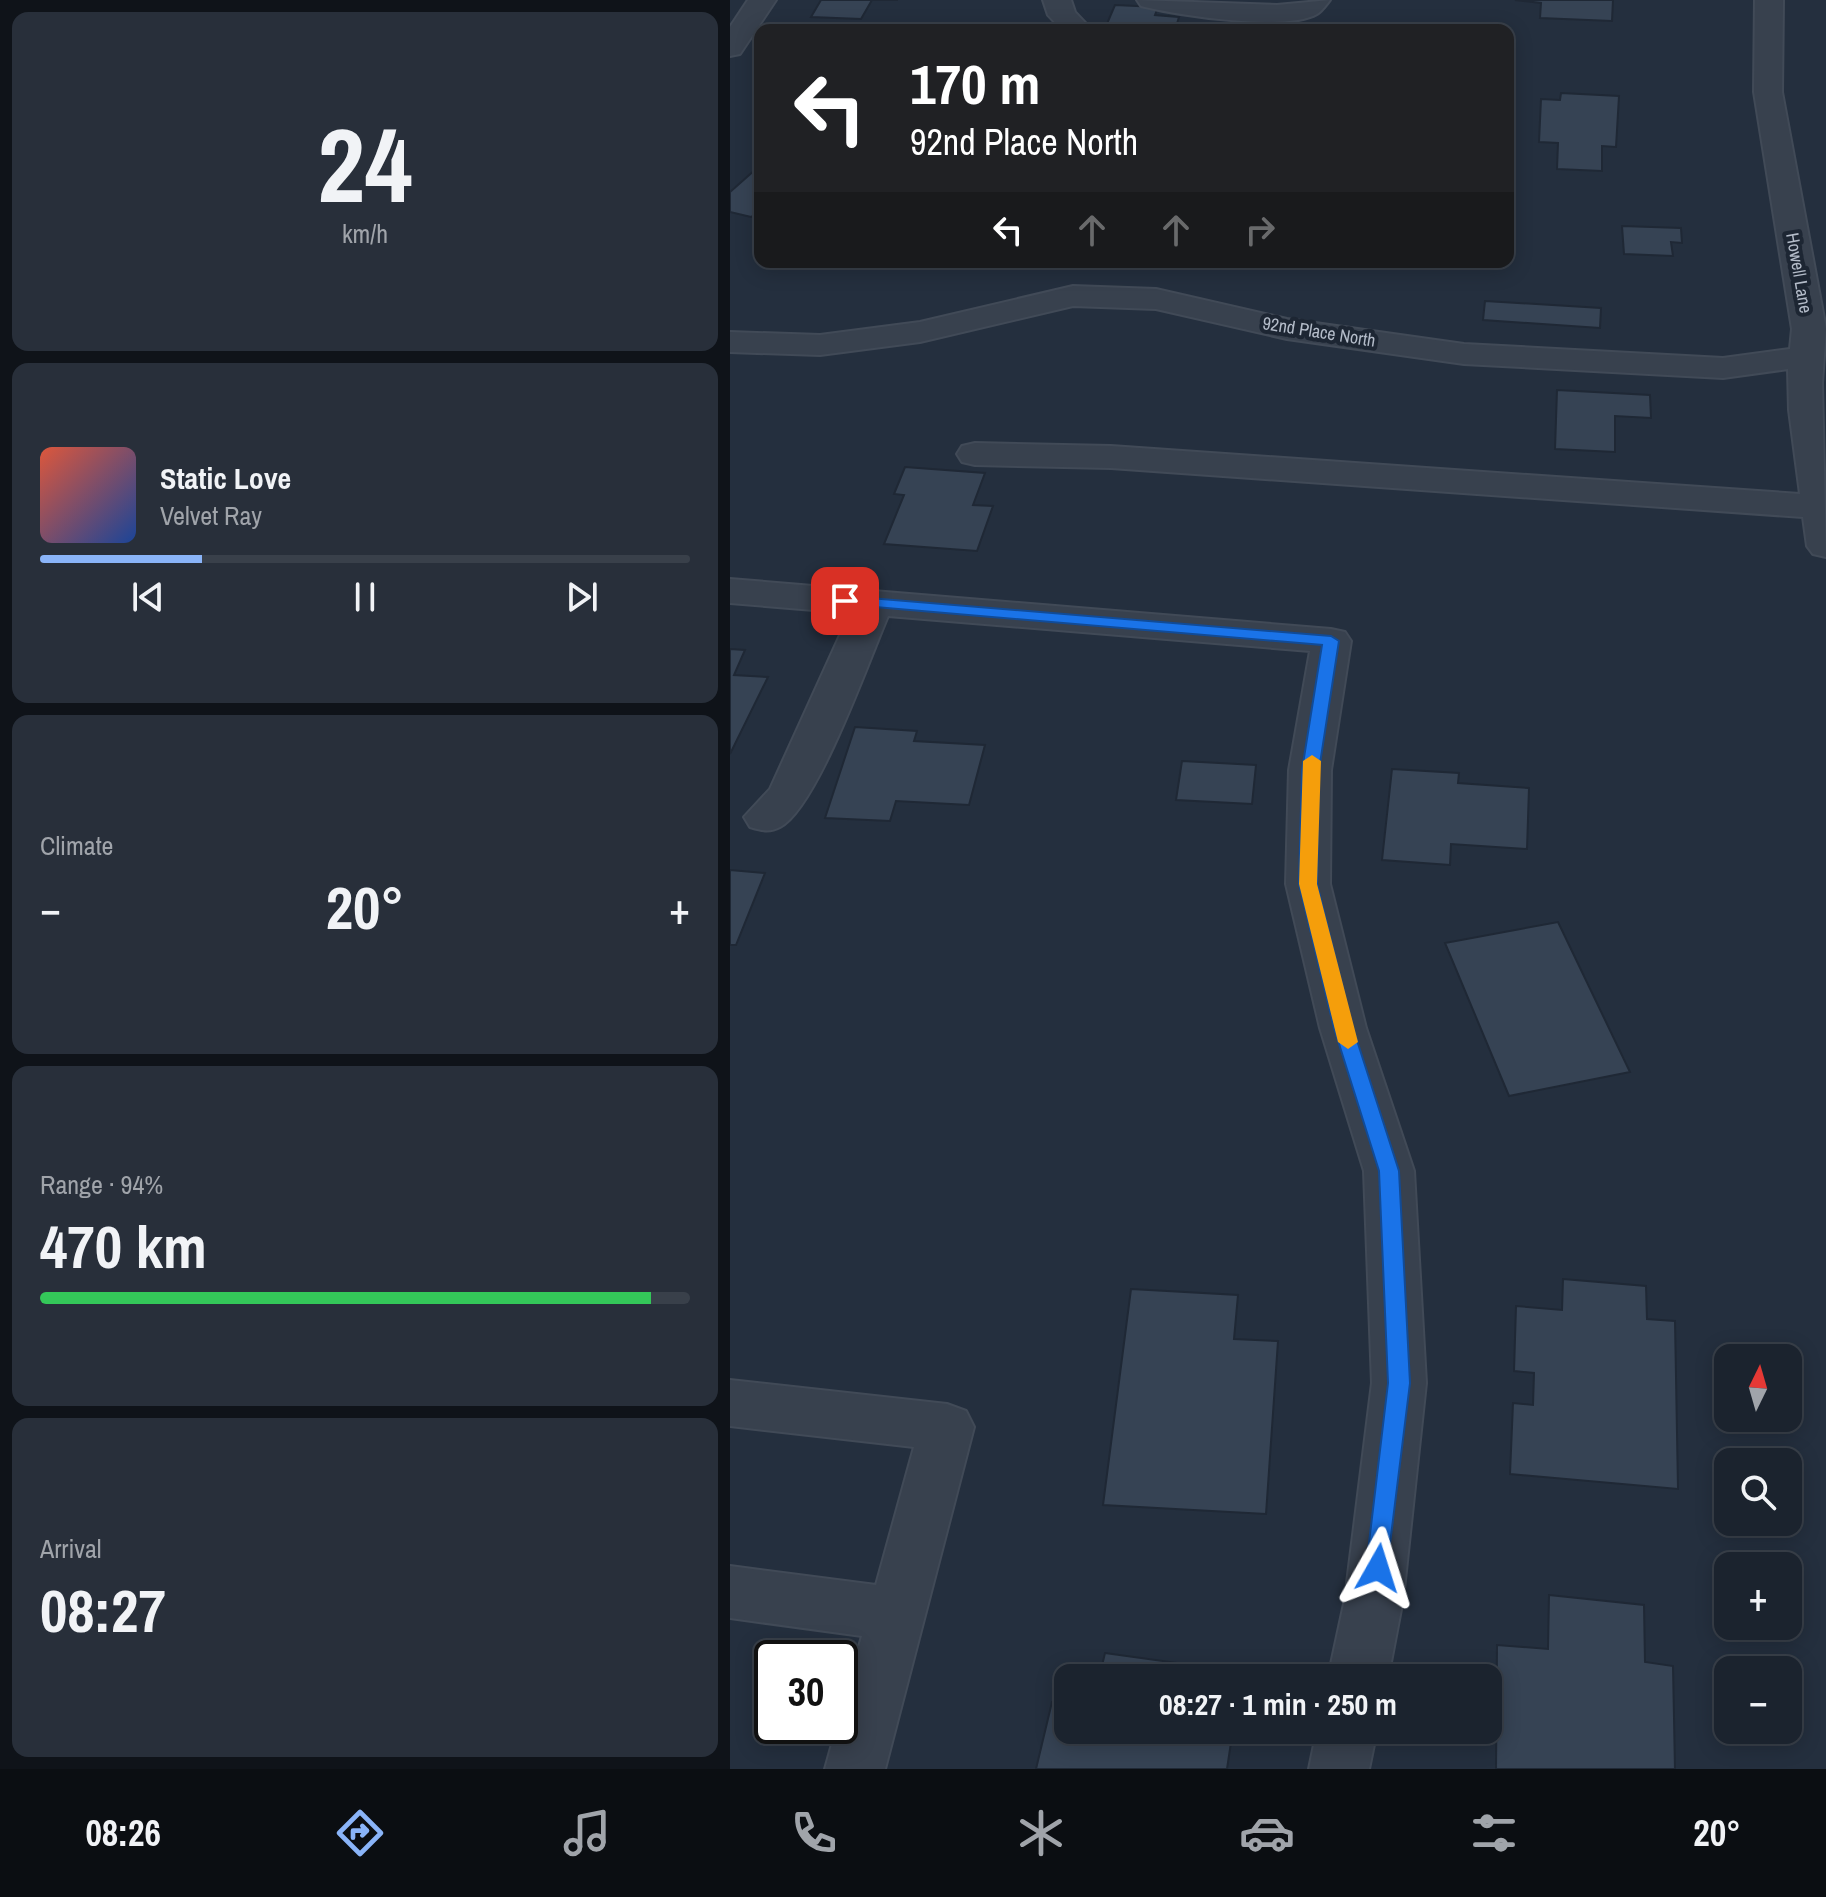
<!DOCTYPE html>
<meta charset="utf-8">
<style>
:root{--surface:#1b232e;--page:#282f3a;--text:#f1f3f6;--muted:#a0a4aa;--line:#39404a;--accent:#8ab4f8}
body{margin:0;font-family:"Archivo Narrow",sans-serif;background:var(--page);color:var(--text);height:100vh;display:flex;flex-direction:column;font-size:30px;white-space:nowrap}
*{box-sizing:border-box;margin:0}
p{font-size:26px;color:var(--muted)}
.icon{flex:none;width:44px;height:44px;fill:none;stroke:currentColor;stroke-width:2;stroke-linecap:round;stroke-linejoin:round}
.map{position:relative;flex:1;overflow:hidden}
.panel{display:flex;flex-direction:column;gap:12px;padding:12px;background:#0f1319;width:730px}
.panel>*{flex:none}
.hud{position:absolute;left:24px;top:24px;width:760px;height:244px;border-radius:16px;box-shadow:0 4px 20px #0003,0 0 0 2px var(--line);background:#202124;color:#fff;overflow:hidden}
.needle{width:52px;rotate:5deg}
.controls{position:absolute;left:984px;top:1344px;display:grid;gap:16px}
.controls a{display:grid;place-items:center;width:88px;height:88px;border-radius:16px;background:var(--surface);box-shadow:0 4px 20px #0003,0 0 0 2px var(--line);font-size:40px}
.speed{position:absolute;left:24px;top:1640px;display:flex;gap:16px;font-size:40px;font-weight:700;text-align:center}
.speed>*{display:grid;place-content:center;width:104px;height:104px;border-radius:50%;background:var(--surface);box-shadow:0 4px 20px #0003,0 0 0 2px var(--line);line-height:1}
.speed .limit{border:4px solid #111;border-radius:12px;background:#fff;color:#111}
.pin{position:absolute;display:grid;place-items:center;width:68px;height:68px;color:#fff;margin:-34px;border-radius:16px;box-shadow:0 4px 12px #0006}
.me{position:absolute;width:88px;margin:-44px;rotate:6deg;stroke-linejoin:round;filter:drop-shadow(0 0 6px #0008)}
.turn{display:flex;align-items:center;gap:28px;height:168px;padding:0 24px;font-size:36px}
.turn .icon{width:104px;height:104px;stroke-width:2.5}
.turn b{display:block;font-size:56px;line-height:68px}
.lanes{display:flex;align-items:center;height:76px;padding:0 24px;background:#0003;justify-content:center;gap:40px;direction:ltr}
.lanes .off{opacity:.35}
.big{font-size:60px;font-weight:700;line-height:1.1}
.panel .card{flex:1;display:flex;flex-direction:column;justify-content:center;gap:12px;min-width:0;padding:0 28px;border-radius:16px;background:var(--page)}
.panel .dial{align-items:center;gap:0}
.dial b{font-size:104px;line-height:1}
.song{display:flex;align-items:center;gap:24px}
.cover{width:96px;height:96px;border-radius:12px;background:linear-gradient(135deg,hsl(10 70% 55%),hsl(220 70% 35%))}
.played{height:8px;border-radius:4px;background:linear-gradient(90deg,var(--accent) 25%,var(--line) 25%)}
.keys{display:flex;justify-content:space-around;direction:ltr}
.heat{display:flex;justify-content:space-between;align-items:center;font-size:44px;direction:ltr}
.charge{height:12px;border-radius:6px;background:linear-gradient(90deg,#34c759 94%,var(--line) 0)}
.trip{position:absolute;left:324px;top:1664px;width:448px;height:80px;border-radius:16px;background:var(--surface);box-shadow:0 4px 20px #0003,0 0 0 2px var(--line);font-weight:700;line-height:80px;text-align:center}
.tab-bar{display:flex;height:128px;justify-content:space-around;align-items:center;background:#0b0e12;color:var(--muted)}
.tab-bar .icon{width:56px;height:56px}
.tab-bar .current{color:var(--accent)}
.tab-bar b{font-size:36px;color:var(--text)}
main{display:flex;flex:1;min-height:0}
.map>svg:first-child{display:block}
.building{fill:#364354;stroke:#1f2835;stroke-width:2}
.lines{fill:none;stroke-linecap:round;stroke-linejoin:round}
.minor-casing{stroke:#414a57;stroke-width:4}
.minor{fill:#38414e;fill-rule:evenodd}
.route{fill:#1a73e8;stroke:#114b97;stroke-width:2}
.slow{fill:#f59e0b}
.labels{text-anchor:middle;stroke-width:8;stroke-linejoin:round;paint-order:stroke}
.far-street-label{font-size:18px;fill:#b4bcc9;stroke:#1d2633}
</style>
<main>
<section class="panel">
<div class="card dial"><b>24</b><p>km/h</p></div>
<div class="card">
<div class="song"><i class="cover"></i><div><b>Static Love</b><p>Velvet Ray</p></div></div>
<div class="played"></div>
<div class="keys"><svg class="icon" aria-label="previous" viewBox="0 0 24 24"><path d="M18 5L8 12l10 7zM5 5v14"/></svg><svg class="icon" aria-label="pause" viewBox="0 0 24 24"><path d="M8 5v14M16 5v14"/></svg><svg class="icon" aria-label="next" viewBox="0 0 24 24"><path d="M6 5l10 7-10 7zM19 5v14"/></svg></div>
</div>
<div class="card"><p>Climate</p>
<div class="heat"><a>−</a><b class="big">20°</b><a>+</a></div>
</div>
<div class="card"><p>Range · 94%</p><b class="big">470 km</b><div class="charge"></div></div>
<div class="card"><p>Arrival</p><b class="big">08:27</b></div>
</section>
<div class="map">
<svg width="1096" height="1769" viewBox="0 0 1096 1769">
<rect width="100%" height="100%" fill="#242f3e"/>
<g class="building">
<path d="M91,0H168H142L131,19L81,17Z"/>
<path d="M785,0H883L882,21L810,18L811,3Z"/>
<path d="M385,5L428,7L425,15L449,17L446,27L388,30L389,27L376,26Z"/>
<path d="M77,24L154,28L74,30Z"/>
<path d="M831,93L889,96L886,147L872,146V171L827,169L828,143L809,142L811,99L830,100Z"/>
<path d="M26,169L30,171V211L21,217L0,212V192Z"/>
<path d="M892,226L951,228L952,243L941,242L943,256L894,254Z"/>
<path d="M755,301L871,308L870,328L753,320Z"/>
<path d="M827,390L920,395L921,418L885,416V452L825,449Z"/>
<path d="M175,467L255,473L243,505L263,506L247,551L154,544L174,495L164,494Z"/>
<path d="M0,649L15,650L4,675L38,677L0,754Z"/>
<path d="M125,727L187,731L184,741L255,745L239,805L166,801L160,821L95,818Z"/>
<path d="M452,761L526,765L522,804L446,800Z"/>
<path d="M662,769L729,773L728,783L799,788L797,849L721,844L720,865L652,860Z"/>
<path d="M0,870L35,873L6,945H0Z"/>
<path d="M828,922L900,1072L779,1096L715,943Z"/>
<path d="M833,1279L916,1286L917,1319L945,1321L948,1489L780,1474L783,1403L803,1405L804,1373L784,1371L786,1306L832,1310Z"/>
<path d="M401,1289L508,1295L504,1339L548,1341L536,1514L373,1505Z"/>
<path d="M819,1595L914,1605L915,1662L943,1666L945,1769H766L767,1645L818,1649Z"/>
<path d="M375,1653L469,1666L466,1678H369Z"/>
<path d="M322,1702L338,1704V1730H458L502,1736L497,1769H306Z"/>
</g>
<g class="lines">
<g class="minor-casing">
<g id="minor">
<path d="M18,0H46L10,54L0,56V27Z"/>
<path d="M313,0H341L345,12L362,30H332L318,15Z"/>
<path d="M407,0L547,5L600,0C596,5 592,11 587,14C556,32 447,15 411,6Z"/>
<path d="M1025,0H1053L1052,92L1096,329L1092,383L1096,557L1083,554L1077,546L1073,517L381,468L245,465L232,462L227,454L232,446L245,443L381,446L1070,494L1059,410L1058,369L993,378L734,364L557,339L426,309L343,306L190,342L90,355L0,352V332L90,335L190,322L343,286L426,289L557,319L734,344L993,358L1060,349L1062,329L1024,92Z"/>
<path d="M0,579L601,629L615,632L621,641L601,770L600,884L636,1028L684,1171L696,1383L673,1599L658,1678H598L615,1599L642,1383L634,1171L590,1028L556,884L559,770L580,651L158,616C139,660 87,808 50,827C39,833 30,830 20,827L14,817L40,789L120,613L0,603Z"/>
<path d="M0,1380L217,1404L236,1411L244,1427L155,1769H95L107,1726H110V1714L132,1636L0,1618V1566L146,1585L184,1447L0,1426Z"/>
<path d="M587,1730H647L639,1769H579Z"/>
</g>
</g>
<use href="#minor" class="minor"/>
</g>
<path class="route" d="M115,596L601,636L609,641L589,770L587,884L623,1028L669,1171L680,1383L656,1576L648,1579L640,1576L636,1568L658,1383L649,1171L604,1028L569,884L572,770L592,645L110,604L107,601Z"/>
<path class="slow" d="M582,755L591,761L587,884L628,1042L618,1049L608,1042L569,884L573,761Z"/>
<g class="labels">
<g class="far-street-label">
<text transform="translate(1069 273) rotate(80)" y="6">Howell Lane</text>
<text transform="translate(589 332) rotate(9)" y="6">92nd Place North</text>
</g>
</g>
</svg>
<div class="controls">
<a><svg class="needle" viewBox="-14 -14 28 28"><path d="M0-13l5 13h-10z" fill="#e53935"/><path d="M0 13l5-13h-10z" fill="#a0a4aa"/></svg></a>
<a><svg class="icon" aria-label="search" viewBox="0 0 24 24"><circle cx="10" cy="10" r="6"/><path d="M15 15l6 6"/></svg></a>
<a>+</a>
<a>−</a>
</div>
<div class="speed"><div class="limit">30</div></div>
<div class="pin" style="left:115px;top:601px;background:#d93025"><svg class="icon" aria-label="arrive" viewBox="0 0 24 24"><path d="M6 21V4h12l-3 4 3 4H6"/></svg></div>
<svg class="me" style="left:648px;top:1568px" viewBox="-20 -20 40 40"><path d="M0-17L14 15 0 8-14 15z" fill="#1a73e8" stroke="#fff" stroke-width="4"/></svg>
<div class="trip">08:27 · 1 min · 250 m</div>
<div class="hud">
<div class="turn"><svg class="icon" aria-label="left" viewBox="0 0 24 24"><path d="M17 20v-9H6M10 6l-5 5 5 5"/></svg><div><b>170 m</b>92nd Place North</div></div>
<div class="lanes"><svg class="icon" aria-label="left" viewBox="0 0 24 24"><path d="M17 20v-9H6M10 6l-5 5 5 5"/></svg><svg class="icon off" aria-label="ahead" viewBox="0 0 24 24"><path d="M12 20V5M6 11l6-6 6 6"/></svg><svg class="icon off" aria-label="ahead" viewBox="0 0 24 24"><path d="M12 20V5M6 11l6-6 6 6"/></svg><svg class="icon off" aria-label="right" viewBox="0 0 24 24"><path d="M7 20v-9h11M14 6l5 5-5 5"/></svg></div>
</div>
</div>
</main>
<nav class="tab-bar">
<b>08:26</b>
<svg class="icon current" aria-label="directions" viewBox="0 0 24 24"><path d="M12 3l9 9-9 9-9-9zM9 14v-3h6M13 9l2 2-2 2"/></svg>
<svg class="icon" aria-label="music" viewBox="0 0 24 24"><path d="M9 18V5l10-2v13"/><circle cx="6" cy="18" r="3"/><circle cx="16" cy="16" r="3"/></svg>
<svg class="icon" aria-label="phone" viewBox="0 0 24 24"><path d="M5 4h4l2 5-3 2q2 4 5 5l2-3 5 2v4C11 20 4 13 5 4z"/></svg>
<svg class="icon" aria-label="climate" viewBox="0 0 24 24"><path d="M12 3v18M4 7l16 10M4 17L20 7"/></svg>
<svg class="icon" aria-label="car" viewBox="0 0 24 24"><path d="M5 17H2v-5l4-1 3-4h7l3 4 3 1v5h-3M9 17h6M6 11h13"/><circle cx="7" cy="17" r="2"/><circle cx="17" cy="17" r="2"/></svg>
<svg class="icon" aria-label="filters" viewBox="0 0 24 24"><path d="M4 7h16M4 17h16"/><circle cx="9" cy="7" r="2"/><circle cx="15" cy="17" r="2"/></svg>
<b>20°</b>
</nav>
